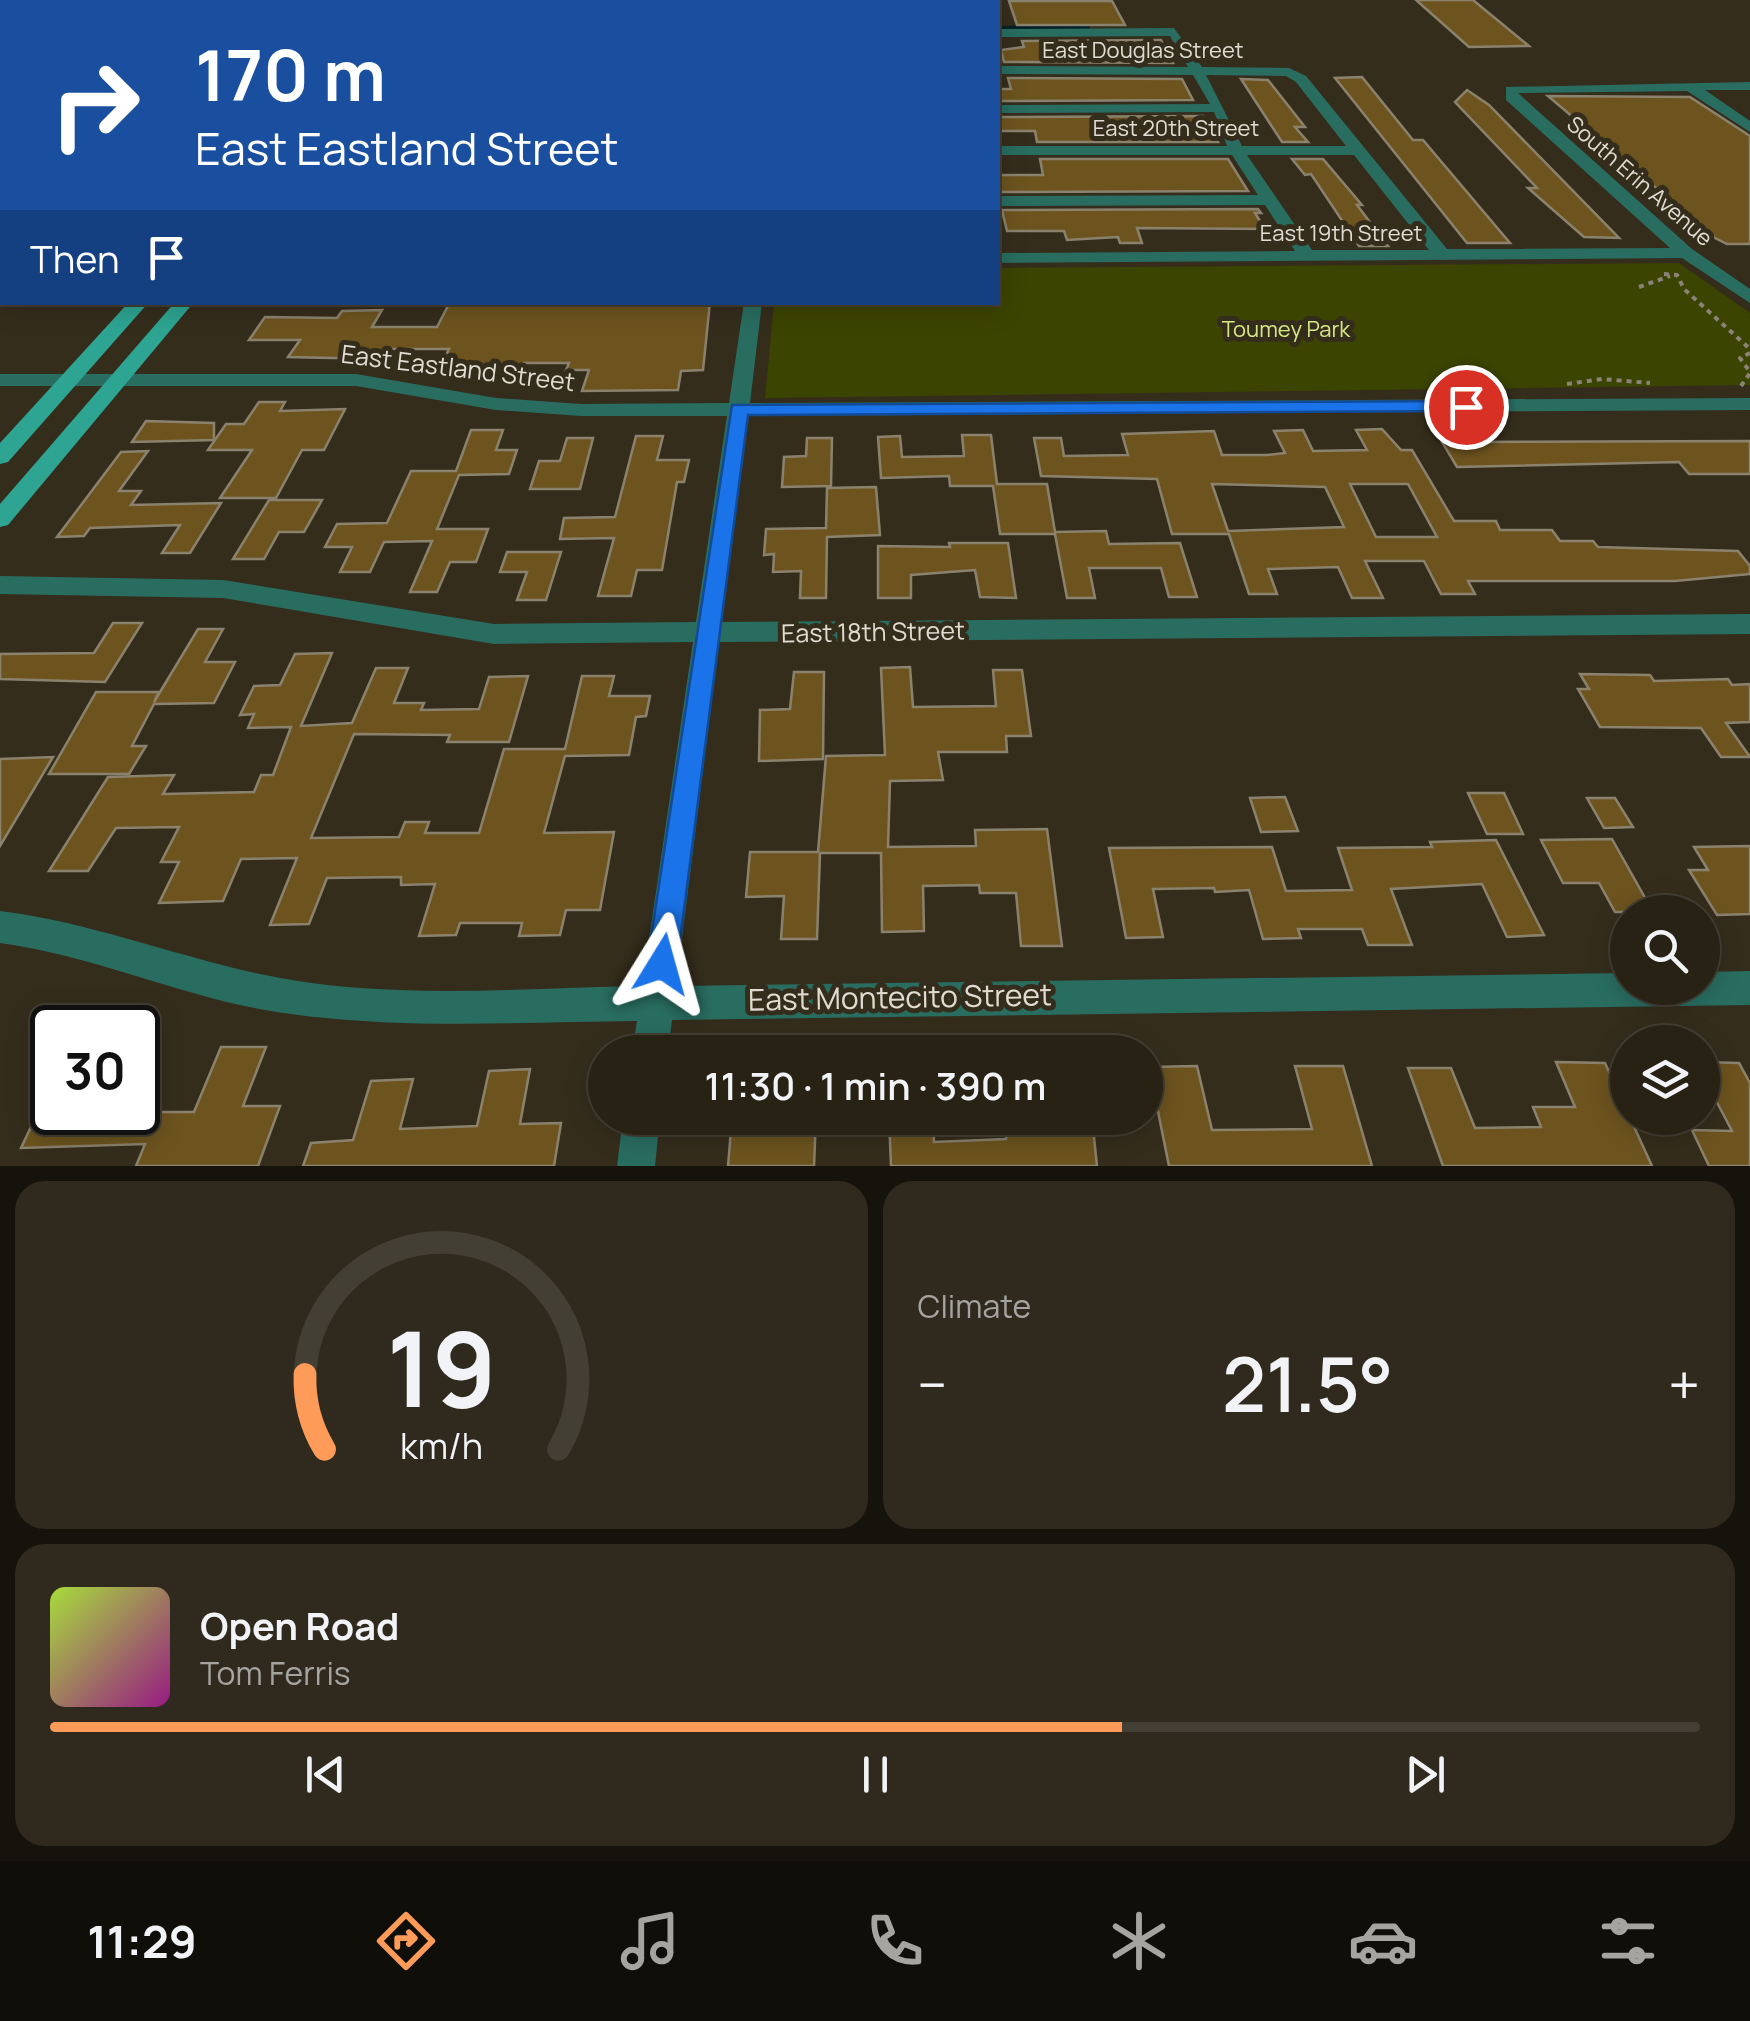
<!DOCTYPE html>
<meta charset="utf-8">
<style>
:root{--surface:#282215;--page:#302a1e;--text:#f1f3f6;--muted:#a5a4a0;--line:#443f34;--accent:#fe9b59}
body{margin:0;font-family:Manrope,sans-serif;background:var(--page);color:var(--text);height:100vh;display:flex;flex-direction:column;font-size:38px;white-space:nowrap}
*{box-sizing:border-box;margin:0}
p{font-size:32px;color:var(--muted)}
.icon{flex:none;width:55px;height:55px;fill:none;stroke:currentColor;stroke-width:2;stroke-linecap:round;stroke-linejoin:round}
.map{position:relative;height:1166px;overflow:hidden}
.details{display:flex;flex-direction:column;gap:15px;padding:15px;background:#16130c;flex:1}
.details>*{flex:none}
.top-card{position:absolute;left:0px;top:0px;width:1000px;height:305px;box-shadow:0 5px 25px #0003,0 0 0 2px var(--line);background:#1a4fa0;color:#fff;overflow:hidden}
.tools{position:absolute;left:1610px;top:895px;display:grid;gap:20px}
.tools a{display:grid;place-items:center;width:110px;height:110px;border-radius:50%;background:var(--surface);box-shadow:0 5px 25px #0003,0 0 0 2px var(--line);font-size:50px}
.speed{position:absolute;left:30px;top:1005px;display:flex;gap:20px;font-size:50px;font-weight:700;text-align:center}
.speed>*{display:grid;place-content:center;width:130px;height:130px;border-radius:50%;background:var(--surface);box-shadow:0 5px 25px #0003,0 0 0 2px var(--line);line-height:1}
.speed .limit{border:5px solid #111;border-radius:15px;background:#fff;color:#111}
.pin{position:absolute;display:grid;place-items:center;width:85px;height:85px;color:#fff;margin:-42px;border:5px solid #fff;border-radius:50%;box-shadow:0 2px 10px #0007}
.me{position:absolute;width:110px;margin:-55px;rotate:8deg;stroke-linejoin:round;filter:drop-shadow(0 0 8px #0008)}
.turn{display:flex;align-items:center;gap:35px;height:210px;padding:0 30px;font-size:45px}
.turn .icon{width:130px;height:130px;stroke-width:2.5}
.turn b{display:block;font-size:70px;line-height:85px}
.then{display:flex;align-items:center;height:95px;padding:0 30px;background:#0003;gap:20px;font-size:38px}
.big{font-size:75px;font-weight:600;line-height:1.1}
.details .card{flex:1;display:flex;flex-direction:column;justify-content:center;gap:15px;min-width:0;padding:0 35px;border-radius:30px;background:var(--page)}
.details .dial{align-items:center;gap:0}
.dial svg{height:260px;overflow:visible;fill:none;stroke:var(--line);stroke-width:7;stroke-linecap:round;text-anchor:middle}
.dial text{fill:var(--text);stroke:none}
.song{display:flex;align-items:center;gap:30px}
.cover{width:120px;height:120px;border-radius:15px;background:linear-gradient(135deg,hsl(80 70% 55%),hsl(310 70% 35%))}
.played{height:10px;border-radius:5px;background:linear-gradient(90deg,var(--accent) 65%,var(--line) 65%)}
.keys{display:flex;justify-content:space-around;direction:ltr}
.heat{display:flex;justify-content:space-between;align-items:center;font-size:55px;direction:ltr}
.details .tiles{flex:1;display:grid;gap:15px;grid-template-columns:1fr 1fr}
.card:last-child{grid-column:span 2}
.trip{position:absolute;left:588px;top:1035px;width:575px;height:100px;border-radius:50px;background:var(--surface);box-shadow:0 5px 25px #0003,0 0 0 2px var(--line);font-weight:600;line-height:100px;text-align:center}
.tabs{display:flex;height:160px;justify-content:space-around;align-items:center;background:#100e08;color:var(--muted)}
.tabs .icon{width:70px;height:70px}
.tabs .active{color:var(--accent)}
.tabs b{font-size:45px;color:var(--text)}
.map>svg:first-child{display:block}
.green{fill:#3c4401}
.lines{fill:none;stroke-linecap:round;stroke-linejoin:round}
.stream{stroke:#012026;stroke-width:4}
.building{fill:#6d541f;stroke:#8b826e;stroke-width:2.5;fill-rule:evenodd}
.path{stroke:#8a8376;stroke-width:4;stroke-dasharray:5 5;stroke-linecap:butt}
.minor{fill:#296d61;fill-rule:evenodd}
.major{fill:#2ea593;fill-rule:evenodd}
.route{fill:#1a73e8;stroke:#114b97;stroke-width:2.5}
.labels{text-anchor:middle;stroke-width:10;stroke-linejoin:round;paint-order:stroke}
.far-street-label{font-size:22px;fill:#e1dcd2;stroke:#352d1c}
.far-park-label{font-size:22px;fill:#d5e884;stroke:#352d1c}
.street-label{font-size:25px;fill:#e1dcd2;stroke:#352d1c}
.near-street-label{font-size:30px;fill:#e1dcd2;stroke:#352d1c}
</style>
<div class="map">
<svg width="1750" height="1166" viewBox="0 0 1750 1166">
<rect width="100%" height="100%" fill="#352d1c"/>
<path class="green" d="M1679,263L1750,313V385L765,398L774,303L998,302V268Z"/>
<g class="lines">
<path class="stream" d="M998,28L1088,27"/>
</g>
<g class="building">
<path d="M1416,0H1473L1529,46L1469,47Z"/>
<path d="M1009,1H1112L1125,25H1017Z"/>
<path d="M1161,40L1173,63L1004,62L1001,50L1024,47L1022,41Z"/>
<path d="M1362,77L1413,140H1423L1510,243H1467L1335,78Z"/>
<path d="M1008,78L1182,79L1193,100L998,101V89H1011Z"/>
<path d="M1241,79L1268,80L1305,127H1295L1308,142H1282Z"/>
<path d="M1467,90L1489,105L1619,238L1584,237L1528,188H1537L1455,102Z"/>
<path d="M1548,96L1690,97L1750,136V244H1727L1715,238Z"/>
<path d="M1203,116L1218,142H1037L1035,131H998V117Z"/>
<path d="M1040,159H1228L1248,191L999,192L998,175H1043Z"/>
<path d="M1292,159H1323L1362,205H1357L1388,246H1359L1311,174L1305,175Z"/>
<path d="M1258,209L1261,213H1255L1265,229L1137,228L1142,243H1120L1118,237L1067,240L1064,231H1007L1002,210Z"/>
<path d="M450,302H710L703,370L681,371L678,390L582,391L589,370H566L569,363H524L518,378H497L500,371H438L449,349H384L378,359L288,357L300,340H249L265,317L337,318L342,311L382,310L372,327H437Z"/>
<path d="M259,402H285L280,411L345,409L324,450H302L276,498H220L252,450H208L226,424H244Z"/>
<path d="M146,421L214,423V440L132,442Z"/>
<path d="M1382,429L1401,450H1412L1454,521H1496L1500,530H1552L1560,541H1593L1598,547L1738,551L1750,566V574L1675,581H1468L1475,594H1441L1424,561H1365L1383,598H1352L1338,567L1268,569L1277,594H1249L1229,534H1172L1157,479L1041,476L1034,438H1061L1064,456L1128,455L1122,434L1214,431L1222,455H1267L1285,453L1274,431L1303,430L1313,451L1367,450L1356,430ZM1212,484L1325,487L1344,527L1228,531ZM1350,484H1408L1437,537H1376Z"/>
<path d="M471,430H503L496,450H517L509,474L459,475L437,529H488L476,562H450L437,592H410L432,541L384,542L370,572H340L352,547H325L337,524L387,523L411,471H456Z"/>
<path d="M962,435H991L997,484H1047L1055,532L1106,531L1109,544L1180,543L1197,597H1169L1161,568H1089L1095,598H1067L1055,534H1000L993,486H950L949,476L881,478L878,437L900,436L902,457L964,456Z"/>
<path d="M636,436H663L657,460H689L684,482H677L662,570H637L631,596H598L614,538L560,539L564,518L615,517Z"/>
<path d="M567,438H593L580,489H530L539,461H560Z"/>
<path d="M807,438H832L831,486L782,487L784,457L806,456Z"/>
<path d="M1750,441V474H1689L1679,462L1457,467L1442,442Z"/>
<path d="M148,451L119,491H141L131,505L221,503L190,553H162L180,525L90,528L84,536L57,537L121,452Z"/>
<path d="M876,487L880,535L827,537L826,598H800L801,571L773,572L774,554L764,555L766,529L826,528L827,488Z"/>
<path d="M269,500H322L304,532H279L264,559H233Z"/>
<path d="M949,543H1008L1016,598L980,597L975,570L911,575V598H878V546L950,547Z"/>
<path d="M507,552H561L546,600H517L527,572H500Z"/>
<path d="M113,623H142L105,682L0,679V654L94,653Z"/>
<path d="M198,629H223L205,662H235L214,703L154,704L132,746H146L129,774H49L96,692H159L154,702Z"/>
<path d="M332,653L301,726L352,723L376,668H408L394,703H424L421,710L479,709L489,677L528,676L509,742H447L450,735L354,734L311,838L399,837L405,822H429L425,833H479L504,749H565L582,676H614L609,696H650L646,716L636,717L629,755L565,756L544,833L614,832L600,910H566L560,935L519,936L522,923H460L456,935L419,936L435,884L401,885V877L327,878L309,924L270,925L297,858L241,859L223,901L159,903L179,862H161L179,827L116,828L88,871H49L108,777L174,775L163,794L254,792L261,775H273L291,727L248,728L254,714L240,715L254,686L280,685L295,654Z"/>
<path d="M910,667L913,707L996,706L993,670H1022L1031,736H1006L1007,752H938L943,780L890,781L888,847L976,846L975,830L1047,829L1062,946H1021L1016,893H980L979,885L923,886L924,931L882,932L881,853H820L817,939H781L784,896L746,897L750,852H818L826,756L885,755L881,668Z"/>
<path d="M794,672H824L823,759L759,761L760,710L790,709Z"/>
<path d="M1580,674L1650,675L1654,681L1728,679L1732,685L1750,684V722L1726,723L1750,757H1721L1701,728L1600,727L1578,689H1589Z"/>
<path d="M53,757L0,846V759Z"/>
<path d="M1468,793H1504L1523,834H1487Z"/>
<path d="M1285,797L1298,831L1261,832L1250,798Z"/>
<path d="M1587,798H1615L1633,827L1604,828Z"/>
<path d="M1612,839L1653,912H1615L1599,883H1563L1541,840Z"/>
<path d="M1496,840L1544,935L1507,937L1482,884L1391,889L1412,945H1368L1362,929H1298L1301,938L1263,939L1249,890L1215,892L1214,888L1153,889L1163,937L1126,938L1109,848L1272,847L1286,891L1352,890L1338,848L1432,847L1430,842Z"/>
<path d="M1750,846V914L1717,915L1689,870H1708L1694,847Z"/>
<path d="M221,1047H266L243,1106H280L258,1166H136L145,1144L21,1148L38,1112H194Z"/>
<path d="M1556,1062L1605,1063L1652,1166H1443L1408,1068H1451L1475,1128L1541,1127L1533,1107H1575Z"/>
<path d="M1702,1062L1739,1063L1750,1083V1166H1709L1692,1130L1732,1131L1702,1074Z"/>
<path d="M1197,1066L1212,1130L1312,1129L1295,1066H1343L1372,1166H1169L1149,1067Z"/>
<path d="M530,1069L520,1124L561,1123L554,1166H303L311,1143L353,1140L371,1081L413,1079L400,1129L477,1126L489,1071Z"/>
<path d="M770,1118H816L814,1166H728L731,1130L769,1131Z"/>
<path d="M889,1118H933L934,1142L1006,1139V1127L1047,1128L1046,1118H1092L1097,1166H891Z"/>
</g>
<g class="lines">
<g class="path">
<path d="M1664,274L1677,275L1684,289L1750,349"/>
<path d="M1639,287L1670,276"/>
<path d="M1750,353L1740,358L1750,372"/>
<path d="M1567,384L1602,379L1650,383"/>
<path d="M1741,386L1750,373"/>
</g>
<g class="minor">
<path d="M972,0H984L985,2H974Z"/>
<path d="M1174,28L1202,67L1289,68L1306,76L1447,249L1670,248L1506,100V87L1750,82V90H1705L1750,121V132L1687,91L1518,93L1692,249L1750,289V303L1682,258L998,263V253L1295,251L1265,205L998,206V196L1258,195L1232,155H998V146H1227L1214,112L998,113V105L1210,104L1193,75L998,74V66L1188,67L1170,36L998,37V29ZM1206,75L1286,76L1296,82L1346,146H1242ZM1247,155H1354L1429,250H1312Z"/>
<rect x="0" y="120" width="2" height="8"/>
<rect x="0" y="278" width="2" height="10"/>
<path d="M744,302H762L750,403L1750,398V410L748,416L722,622L1750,614V634L719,642L676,986L1628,973V988H1702V972L1750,971V1005L672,1020L668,1052H632L637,1021C513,1022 388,1031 265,1010C175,994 91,955 0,943V911C89,922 172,955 260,974C384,1001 516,988 642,986L693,642L494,644L223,598L0,594V576L223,580L494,624L696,622L727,416H581L496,410L356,386H0V374H356L496,398L581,404L729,403Z"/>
<path d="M623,1118H660L655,1166H617Z"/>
</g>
<g class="major">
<path d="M129,302H149L8,462L0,464V443Z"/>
<path d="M175,302H194L8,525L0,527V504Z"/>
</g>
</g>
<path class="route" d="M1466,401L1473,403V411L748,415L677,964L673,974L662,979L651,974L647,964L732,405Z"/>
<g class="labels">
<g class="far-street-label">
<text x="1143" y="58">East Douglas Street</text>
<text x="1176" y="136">East 20th Street</text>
<text transform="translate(1640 181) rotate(41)" y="8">South Erin Avenue</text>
<text x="1341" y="241">East 19th Street</text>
</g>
<g class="far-park-label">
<text x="1286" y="337">Toumey Park</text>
</g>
<g class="street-label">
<text transform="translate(458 368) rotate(7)" y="9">East Eastland Street</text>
<text transform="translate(873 632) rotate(-1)" y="9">East 18th Street</text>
</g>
<g class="near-street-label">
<text transform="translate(900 998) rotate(-1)" y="10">East Montecito Street</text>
</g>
</g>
</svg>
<div class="tools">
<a><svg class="icon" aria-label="search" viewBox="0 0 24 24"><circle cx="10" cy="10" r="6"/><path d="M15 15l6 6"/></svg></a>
<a><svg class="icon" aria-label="layers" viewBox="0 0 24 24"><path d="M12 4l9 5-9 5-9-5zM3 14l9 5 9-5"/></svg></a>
</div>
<div class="speed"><div class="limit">30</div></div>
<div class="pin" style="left:1466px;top:407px;background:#d93025"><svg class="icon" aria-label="arrive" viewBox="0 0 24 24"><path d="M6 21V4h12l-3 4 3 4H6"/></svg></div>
<svg class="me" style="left:662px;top:964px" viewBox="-20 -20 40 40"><path d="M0-17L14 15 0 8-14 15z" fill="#1a73e8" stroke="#fff" stroke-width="4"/></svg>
<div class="trip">11:30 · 1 min · 390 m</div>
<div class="top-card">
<div class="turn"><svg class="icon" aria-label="right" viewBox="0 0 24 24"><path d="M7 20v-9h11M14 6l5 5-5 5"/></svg><div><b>170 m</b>East Eastland Street</div></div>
<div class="then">Then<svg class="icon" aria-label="arrive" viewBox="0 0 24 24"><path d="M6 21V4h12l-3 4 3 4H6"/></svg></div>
</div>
</div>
<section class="details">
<div class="tiles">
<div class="card dial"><svg viewBox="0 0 100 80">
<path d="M14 69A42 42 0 1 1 86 69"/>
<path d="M14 69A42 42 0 0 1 8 46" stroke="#fe9b59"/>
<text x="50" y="56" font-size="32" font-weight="700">19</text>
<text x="50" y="72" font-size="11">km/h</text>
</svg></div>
<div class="card"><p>Climate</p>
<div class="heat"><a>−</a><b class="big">21.5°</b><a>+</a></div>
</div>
<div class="card">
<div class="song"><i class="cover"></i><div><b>Open Road</b><p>Tom Ferris</p></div></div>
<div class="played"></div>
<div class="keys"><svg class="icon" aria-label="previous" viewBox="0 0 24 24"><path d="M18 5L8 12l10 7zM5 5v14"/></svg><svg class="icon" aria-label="pause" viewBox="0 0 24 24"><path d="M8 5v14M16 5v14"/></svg><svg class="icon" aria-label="next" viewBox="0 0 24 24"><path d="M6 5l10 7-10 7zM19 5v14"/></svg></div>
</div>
</div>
</section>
<nav class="tabs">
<b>11:29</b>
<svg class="icon active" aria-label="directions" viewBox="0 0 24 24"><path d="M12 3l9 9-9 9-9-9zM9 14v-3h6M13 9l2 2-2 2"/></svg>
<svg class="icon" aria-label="music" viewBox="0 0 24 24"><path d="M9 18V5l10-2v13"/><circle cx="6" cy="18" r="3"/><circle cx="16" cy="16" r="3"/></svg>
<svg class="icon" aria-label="phone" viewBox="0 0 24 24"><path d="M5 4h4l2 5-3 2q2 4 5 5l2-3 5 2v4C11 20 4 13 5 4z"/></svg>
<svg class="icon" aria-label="climate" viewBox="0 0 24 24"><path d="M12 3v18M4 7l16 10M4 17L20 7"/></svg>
<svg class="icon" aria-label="car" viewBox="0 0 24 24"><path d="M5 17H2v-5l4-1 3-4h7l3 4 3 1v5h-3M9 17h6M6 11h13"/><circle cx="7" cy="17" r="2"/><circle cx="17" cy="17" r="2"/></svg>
<svg class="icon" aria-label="filters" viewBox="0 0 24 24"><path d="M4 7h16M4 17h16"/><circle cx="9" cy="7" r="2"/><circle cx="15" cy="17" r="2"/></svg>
</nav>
